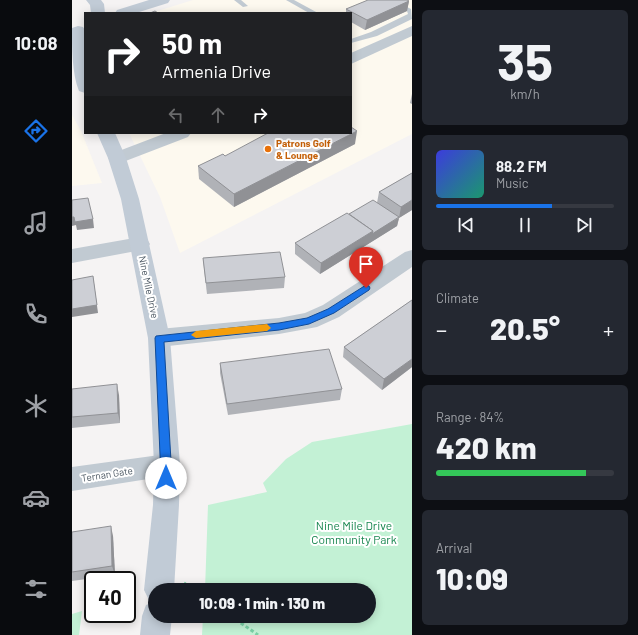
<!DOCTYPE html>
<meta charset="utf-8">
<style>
:root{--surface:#171b24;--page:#242831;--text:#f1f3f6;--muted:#9ea1a6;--line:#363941;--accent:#1a73e8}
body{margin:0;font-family:Barlow,sans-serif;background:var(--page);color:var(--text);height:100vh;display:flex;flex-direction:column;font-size:15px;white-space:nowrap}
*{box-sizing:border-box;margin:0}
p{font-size:13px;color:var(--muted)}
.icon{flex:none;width:22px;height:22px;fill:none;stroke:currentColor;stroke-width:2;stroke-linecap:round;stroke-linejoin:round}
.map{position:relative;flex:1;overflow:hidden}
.side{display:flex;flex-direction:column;gap:10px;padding:10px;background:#0d0f14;width:226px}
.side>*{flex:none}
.banner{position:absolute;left:12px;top:12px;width:268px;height:122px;border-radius:0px;box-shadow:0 2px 10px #0003;background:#202124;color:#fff;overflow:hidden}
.speed{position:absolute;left:12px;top:571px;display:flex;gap:8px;font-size:20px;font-weight:700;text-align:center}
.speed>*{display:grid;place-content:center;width:52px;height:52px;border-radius:50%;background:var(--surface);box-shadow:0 2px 10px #0003;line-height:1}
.speed .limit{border:2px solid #111;border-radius:6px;background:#fff;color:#111}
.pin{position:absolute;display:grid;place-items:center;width:34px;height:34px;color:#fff;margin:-41px -17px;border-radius:50% 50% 50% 0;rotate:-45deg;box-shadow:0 0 4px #0007}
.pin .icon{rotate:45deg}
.me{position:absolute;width:44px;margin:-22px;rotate:0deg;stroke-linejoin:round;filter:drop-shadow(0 0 3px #0008)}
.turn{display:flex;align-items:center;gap:14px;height:84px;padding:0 12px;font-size:18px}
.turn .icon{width:52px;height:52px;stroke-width:2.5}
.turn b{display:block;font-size:28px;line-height:34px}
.lanes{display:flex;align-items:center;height:38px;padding:0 12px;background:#0003;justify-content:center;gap:20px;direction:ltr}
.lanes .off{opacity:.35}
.big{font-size:30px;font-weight:800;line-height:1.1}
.side .widget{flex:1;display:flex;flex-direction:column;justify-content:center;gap:6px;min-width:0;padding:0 14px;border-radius:6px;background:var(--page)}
.side .dial{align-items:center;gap:0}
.dial b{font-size:52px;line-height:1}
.song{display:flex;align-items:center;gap:12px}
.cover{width:48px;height:48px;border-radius:6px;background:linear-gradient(135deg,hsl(240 70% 55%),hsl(160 70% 35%))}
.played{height:4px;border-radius:2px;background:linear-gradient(90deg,var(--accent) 65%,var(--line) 65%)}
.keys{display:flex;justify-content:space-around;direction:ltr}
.heat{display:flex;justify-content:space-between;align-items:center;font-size:22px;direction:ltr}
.charge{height:6px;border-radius:3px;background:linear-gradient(90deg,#34c759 84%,var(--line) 0)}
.trip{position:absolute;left:76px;top:583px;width:228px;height:40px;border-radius:20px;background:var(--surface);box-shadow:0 2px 10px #0003;font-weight:800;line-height:40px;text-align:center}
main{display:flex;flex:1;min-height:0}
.dock{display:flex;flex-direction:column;width:72px;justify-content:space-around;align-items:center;background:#090b0e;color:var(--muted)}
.dock .icon{width:28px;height:28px}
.dock .active{color:var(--accent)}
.dock b{font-size:18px;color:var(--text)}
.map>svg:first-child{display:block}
.commercial{fill:#fdf9ef}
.green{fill:#c3f1d5}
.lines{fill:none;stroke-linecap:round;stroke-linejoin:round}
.path{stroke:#7ad0a6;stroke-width:3;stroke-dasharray:3.5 2.5;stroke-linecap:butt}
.lane{fill:#c1cad2;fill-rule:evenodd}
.street{fill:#c1cad2;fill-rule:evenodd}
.secondary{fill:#c1cbd6;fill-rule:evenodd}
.wall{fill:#b0b2b7}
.shaded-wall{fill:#909195}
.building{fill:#cdcfd5;stroke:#909195}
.route{fill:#1a73e8;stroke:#114b97}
.slow{fill:#f59e0b}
.food-dot{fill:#e8710a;stroke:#fff;stroke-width:1.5}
.labels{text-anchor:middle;stroke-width:4;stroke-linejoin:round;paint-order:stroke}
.food-label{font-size:10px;font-weight:bold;fill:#c56008;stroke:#fff;text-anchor:start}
.street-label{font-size:10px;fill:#4a5661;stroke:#fff}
.near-park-label{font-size:12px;fill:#17864f;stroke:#fff}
</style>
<main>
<nav class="dock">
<b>10:08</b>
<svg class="icon active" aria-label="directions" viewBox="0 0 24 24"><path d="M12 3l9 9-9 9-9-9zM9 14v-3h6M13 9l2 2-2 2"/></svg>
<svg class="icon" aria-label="music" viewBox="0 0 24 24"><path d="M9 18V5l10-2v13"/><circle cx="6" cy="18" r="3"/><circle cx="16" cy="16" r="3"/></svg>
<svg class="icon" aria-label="phone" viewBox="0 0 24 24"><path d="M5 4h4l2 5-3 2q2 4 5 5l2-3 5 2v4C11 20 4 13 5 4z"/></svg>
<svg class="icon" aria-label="climate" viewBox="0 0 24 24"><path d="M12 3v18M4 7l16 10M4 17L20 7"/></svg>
<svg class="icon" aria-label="car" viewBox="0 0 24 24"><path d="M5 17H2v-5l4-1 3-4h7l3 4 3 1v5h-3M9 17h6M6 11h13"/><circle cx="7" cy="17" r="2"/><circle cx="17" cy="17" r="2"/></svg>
<svg class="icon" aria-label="filters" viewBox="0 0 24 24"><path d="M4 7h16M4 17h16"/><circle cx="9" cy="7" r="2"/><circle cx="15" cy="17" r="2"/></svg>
</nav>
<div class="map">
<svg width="340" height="635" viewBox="0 0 340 635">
<rect width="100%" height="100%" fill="#f5f3f3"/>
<g class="commercial">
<path d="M121,0H340V134L108,253L88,197L57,133H279V13H79Z"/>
<path d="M0,115L9,131L30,183L0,186Z"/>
</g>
<g class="green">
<path d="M340,424V635H130L131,616H297V590H133L136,505L195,492L191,483L214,459L240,442Z"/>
<path d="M10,611L7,635H0V614Z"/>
</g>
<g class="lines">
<g class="path">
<path d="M112,583L122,590"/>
<path d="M159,616L186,635"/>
</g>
<g class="lane">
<path d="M162,0H169L176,6L171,7Z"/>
<path d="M214,0H222L246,13H237Z"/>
<path d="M313,0H321L339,9L340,19L305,36L279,43V39L299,32L336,14L335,11Z"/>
</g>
<g class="street">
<path d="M340,26V36L279,64V53Z"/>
<path d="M94,133H119L116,137L51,162L45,163L39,162L36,158L39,154Z"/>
<path d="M68,237L75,239L78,244L75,249L0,263V249Z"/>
<path d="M340,250V267L267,317L245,327L207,334L87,347L79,344L76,338L79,332L87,329L207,318L233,313L251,305L333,252Z"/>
<path d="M95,454L104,457L108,465L104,473L95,476L0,491V467Z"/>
</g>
<g class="secondary">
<path d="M14,0H29L32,4L33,13H19L18,5Z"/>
<path d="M77,0H98L96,3L64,13H43L45,10Z"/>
<path d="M6,26L11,27L13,30C11,51 13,72 13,93L7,91C0,74 0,48 0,28Z"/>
<path d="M25,133H43L54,158L67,199L98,338L108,465L107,505L102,590H83V616H100L98,635H68L70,616L74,605L82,602L77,600L72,590L81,505L82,465L76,338L49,199L36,158Z"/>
</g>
</g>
<g class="wall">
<path d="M337,1L335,11L293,30L279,22V13H274V9Z"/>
<path d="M340,94V104L338,103Z"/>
<path d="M283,144L162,207L127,179L126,166L153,156Z"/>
<path d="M340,173V210L327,218L325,226L248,274L223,254V243L277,214L305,203L307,192Z"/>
<path d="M131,258L213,277L212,288L135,294L132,269Z"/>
<path d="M340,300V367L310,390L271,357L272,347Z"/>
<path d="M148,363L270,389L268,400L156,415L148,373Z"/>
<path d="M0,389L47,395L48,423L0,428Z"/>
<path d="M0,532L41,536L43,575L0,581Z"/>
</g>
<g class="shaded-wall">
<path d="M337,1L335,11L293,30L295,20Z"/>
<path d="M285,131L283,144L162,207V194Z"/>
<path d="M340,200V210L327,218L325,226L248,274L249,263L301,231L327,218L329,207Z"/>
<path d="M0,217H2L21,219L22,228L5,230L4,225L0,226Z"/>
<path d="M21,276L26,313L0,317V309Z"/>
<path d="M340,359V367L310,390L312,379Z"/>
<path d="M45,384L47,395L48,423L46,413Z"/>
<path d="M39,526L41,536L43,575L40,566Z"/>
</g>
<g class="building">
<path d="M296,0H335L337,1L295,20L274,9Z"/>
<path d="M83,11L86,13H78Z"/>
<path d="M279,127L285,131L162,194L126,166L151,154L153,156L196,133H279Z"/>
<path d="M340,173V200L329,207L307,192Z"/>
<path d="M16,198L21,219L3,222L2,217H0V200Z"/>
<path d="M301,200L327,217L300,234L301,231L277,214Z"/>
<path d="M275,213L301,231L249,263L223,243Z"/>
<path d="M208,252L213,277L134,283L131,258Z"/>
<path d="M21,276L25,305L0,309V280Z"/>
<path d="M340,300V359L312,379L272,347Z"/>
<path d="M257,349L270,389L155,404L148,363Z"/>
<path d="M45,384L46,413L0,417V389Z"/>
<path d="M39,526L40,566L0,572V532Z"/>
</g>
<path class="route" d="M294,285L297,286L298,288L297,290L262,313L237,324L207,330L92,342L100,478L98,482L94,483L90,482L89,478L83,338L84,336L207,323L235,318L256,309Z"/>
<path class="slow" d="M195,324L199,328L195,331L124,338L119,335L124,331Z"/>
<circle class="food-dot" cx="196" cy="149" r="4"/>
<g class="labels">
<g class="food-label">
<text x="204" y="147">Patrons Golf<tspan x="204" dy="12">&amp; Lounge</tspan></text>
</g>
<g class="street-label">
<text transform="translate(77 287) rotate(78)" y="4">Nine Mile Drive</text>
<text transform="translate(35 474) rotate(-9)" y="4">Ternan Gate</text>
</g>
<g class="near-park-label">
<text x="282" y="530">Nine Mile Drive<tspan x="282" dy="14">Community Park</tspan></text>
</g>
</g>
</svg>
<div class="speed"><div class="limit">40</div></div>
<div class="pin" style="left:294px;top:288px;background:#d93025"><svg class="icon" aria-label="arrive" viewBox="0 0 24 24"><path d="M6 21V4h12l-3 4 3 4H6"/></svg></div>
<svg class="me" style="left:94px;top:478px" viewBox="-20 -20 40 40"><circle r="19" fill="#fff"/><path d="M0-13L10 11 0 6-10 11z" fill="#1a73e8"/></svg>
<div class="trip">10:09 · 1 min · 130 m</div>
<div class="banner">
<div class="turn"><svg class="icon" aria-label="right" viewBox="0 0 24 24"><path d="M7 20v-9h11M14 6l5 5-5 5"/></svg><div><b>50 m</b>Armenia Drive</div></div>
<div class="lanes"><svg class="icon off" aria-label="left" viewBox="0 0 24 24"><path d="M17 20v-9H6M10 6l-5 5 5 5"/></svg><svg class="icon off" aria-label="ahead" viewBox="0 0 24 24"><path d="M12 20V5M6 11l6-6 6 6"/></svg><svg class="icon" aria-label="right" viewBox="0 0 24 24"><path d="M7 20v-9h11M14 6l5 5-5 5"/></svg></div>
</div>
</div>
<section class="side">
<div class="widget dial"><b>35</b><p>km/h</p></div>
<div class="widget">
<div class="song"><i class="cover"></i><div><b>88.2 FM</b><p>Music</p></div></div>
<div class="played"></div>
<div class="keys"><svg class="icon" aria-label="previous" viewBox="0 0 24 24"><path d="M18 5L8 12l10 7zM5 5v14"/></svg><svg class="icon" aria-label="pause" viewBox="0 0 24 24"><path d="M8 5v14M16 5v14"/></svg><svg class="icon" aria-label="next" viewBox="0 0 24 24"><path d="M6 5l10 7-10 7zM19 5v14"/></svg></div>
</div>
<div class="widget"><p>Climate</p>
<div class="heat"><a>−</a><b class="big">20.5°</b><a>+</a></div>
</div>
<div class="widget"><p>Range · 84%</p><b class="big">420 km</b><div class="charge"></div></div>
<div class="widget"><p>Arrival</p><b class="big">10:09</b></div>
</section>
</main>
